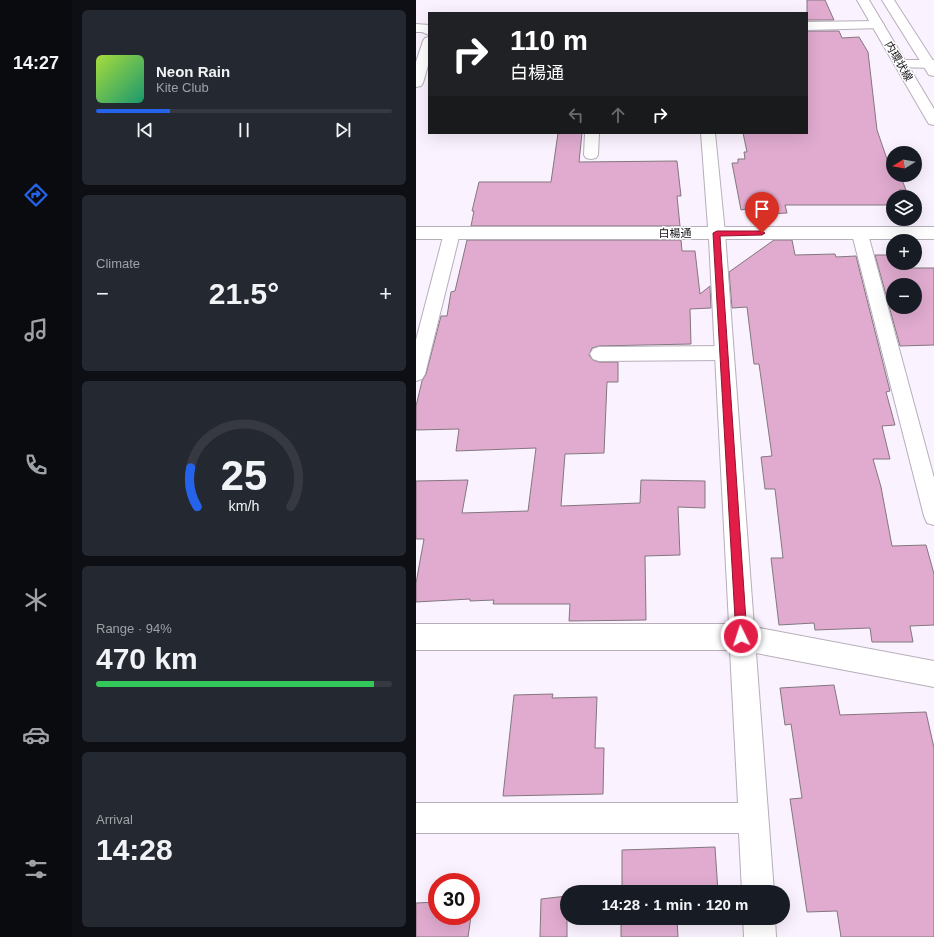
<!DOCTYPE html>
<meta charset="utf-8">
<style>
:root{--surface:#171b24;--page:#242831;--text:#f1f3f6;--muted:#9ea1a6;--line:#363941;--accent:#2563eb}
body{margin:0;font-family:Arial,"Noto Sans JP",sans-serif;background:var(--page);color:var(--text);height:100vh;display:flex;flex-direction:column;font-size:15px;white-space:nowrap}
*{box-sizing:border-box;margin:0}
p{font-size:13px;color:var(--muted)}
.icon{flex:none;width:22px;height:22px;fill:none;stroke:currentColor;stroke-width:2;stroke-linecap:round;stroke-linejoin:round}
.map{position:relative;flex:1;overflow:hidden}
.panel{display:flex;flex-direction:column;gap:10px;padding:10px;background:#0d0f14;width:344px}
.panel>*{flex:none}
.top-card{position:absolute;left:12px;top:12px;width:380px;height:122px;border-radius:0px;box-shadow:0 4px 16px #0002;background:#202124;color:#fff;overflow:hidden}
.needle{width:26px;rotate:259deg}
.controls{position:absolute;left:470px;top:146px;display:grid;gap:8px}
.controls a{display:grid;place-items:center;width:36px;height:36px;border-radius:50%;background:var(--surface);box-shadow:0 4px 16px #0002;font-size:20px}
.speed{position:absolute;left:12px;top:873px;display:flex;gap:8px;font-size:20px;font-weight:700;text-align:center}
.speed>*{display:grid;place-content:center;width:52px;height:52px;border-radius:50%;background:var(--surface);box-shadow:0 4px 16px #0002;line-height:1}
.speed .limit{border:6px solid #d22;background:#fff;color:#111}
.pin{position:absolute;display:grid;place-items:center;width:34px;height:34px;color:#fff;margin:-41px -17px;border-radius:50% 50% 50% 0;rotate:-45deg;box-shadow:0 0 4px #0007}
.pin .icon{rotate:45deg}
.me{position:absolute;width:44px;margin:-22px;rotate:356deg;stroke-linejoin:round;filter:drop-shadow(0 0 3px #0008)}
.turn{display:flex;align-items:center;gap:14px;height:84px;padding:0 16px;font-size:18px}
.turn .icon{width:52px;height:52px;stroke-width:2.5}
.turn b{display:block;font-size:28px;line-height:34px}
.lanes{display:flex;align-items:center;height:38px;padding:0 16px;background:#0003;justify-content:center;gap:20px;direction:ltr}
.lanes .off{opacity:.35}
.big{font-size:30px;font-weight:600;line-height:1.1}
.panel .tile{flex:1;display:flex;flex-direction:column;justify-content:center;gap:6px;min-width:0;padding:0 14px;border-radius:6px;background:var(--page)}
.panel .dial{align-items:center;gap:0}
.dial svg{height:104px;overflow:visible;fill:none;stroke:var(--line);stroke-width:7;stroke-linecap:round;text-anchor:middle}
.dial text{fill:var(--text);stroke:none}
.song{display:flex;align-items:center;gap:12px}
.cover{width:48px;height:48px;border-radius:6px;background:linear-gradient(135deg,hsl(80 70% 55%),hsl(160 70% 35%))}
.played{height:4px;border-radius:2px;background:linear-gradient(90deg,var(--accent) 25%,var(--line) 25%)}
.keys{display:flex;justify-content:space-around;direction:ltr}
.heat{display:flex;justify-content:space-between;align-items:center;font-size:22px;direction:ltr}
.charge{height:6px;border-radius:3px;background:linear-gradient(90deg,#34c759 94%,var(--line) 0)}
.trip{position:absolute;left:144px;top:885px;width:230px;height:40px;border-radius:20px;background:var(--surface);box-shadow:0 4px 16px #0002;font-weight:600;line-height:40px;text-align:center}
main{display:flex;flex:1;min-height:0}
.tabs{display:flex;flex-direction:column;width:72px;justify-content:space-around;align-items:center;background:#090b0e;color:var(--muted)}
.tabs .icon{width:28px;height:28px}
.tabs .current{color:var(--accent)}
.tabs b{font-size:18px;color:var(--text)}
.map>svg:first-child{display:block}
.building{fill:#e0abcf;stroke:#83777f;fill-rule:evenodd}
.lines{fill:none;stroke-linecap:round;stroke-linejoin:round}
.lane-casing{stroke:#b6aeb9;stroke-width:2}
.street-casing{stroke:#b6aeb9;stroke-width:2}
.secondary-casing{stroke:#b6aeb9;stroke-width:2}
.lane{fill:#fff;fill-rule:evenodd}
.street{fill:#fff;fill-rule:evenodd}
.secondary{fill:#fff;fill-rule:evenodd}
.route{fill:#e11d48;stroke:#92132f}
.labels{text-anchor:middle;stroke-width:3;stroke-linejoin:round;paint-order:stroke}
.far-street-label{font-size:11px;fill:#181519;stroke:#fff}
</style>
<main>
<nav class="tabs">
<b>14:27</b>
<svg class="icon current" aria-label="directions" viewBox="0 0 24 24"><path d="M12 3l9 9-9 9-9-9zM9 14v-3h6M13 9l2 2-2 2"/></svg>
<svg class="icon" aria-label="music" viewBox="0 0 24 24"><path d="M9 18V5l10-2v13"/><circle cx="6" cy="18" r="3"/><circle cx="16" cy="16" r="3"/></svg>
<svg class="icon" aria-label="phone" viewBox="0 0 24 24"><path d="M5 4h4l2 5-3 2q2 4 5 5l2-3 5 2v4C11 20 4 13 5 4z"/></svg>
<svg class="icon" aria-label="climate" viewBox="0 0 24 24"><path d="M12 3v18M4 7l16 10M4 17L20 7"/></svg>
<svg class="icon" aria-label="car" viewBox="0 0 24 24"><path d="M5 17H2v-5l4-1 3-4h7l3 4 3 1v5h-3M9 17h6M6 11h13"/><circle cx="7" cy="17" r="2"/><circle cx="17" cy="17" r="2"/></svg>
<svg class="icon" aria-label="filters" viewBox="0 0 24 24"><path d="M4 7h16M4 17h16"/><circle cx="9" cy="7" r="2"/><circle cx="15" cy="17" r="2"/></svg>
</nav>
<section class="panel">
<div class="tile">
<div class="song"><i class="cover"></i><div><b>Neon Rain</b><p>Kite Club</p></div></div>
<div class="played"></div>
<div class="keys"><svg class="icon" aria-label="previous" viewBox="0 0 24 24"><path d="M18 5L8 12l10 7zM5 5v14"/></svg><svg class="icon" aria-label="pause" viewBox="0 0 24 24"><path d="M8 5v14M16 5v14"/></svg><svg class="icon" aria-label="next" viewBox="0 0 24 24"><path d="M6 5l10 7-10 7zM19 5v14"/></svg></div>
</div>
<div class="tile"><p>Climate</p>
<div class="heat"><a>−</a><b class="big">21.5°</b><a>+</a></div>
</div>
<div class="tile dial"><svg viewBox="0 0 100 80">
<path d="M14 69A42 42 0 1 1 86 69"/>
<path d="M14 69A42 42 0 0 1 9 39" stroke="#2563eb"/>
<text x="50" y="56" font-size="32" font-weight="700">25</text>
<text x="50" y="72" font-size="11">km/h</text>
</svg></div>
<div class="tile"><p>Range · 94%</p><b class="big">470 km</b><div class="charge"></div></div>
<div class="tile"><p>Arrival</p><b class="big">14:28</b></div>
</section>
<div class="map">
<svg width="518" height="937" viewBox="0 0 518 937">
<rect width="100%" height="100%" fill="#faf2fe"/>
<g class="building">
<path d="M391,0H409L418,20H391Z"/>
<path d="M391,31H423L426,38L443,37L452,52L461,130L473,165H477V175H484L490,190H483L486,197H477V205H369L371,213L331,215L330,209L325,210L316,163H322V159H329L328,152H331L327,133H391Z"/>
<path d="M142,133H166L163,162L261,161L265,196H261L264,226H55L58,211H56L63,182H135Z"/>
<path d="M51,240H265L266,251H279L284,294L294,286L295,308L274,309L275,344L183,346L176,348L173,355L177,360L183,362H202V382H191L188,453L149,454L145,506L224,503L225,480L289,481V508L262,507L264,555L229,556L230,620L153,621L154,604H77L78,600L54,601V599L0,602V583L8,539H0V481L52,480L46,513L112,511L120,448L40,451L43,429L0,430V406L6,381L10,374L25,316H31L35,292L39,291Z"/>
<path d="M358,240H376L379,255L419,254L420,257L440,256L474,391L470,392L479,425L466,426L474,459H457L465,487L476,546L510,545L518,574V625L494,626L497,642H456L454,628L399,630L398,623L363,625L355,558H367L359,489H349L345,457L356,456L343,364H338L331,307L316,308L313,272Z"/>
<path d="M459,255H477V263H483L485,268H518V345L484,346ZM477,285H499V307H477Z"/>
<path d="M418,685L424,715L510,712L518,748V937H425L421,911L391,912L374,799L386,798L375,724L369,725L364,688Z"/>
<path d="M137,694L136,698L181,697L179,748H188L187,794L87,796L98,695Z"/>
<path d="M299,847L302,892H206V850Z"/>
<path d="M151,896V937H124L125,899Z"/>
<path d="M21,902V916H55L52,937H0V903Z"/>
<path d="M205,918H279L261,919L262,937H205Z"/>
</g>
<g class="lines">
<g class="lane-casing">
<g id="lane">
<path d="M169,133H183L182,155L180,158L175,159L170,158L168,155Z"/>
<path d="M36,228L41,229L44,233L9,374L6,379L0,381V340L28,233L31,229Z"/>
<path d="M444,229L449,230L452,234L518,478V525L511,523L508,516L436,234L439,230Z"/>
<path d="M308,346L314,348L317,353L314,358L308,360L183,361L177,359L174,354L177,349L183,347Z"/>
</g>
</g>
<g class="street-casing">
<g id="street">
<path d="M462,21L466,22L468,25L466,28L391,30V22Z"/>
<path d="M0,24L13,25V35L6,32H0Z"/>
<path d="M13,37V62L7,83L5,86L0,87V62L7,41L9,38Z"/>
<path d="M485,60H518V68L480,67L478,64L480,61Z"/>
<path d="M285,133H299L309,233L338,627L518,661V687L340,653L358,892H326L323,833H0V803H322L314,650H0V624H313L293,239H0V227H292Z"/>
<path d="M327,918H359L360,937H328Z"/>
</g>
</g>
<g class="secondary-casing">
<g id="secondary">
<path d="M441,0H453L518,109V125L513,124L511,121Z"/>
<path d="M466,0H478L518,62V76L513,75L511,72Z"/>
<path d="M301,227H518V239H301L295,237L293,233L295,229Z"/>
</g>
</g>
<use href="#lane" class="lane"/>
<use href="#street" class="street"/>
<use href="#secondary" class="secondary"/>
</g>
<path class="route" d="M301,231H346L349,233L346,235L304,236L331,636L329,640L325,642L322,640L320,636L297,233Z"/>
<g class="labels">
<g class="far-street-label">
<text transform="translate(483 61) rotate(60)" y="4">内環状線</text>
<text x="259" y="237">白楊通</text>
</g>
</g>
</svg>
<div class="controls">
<a><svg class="needle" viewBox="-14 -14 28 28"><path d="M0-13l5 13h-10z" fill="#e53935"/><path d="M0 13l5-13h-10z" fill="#9ea1a6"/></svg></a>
<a><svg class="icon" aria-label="layers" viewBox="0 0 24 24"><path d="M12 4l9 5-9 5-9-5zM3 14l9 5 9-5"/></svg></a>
<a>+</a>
<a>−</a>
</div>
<div class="speed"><div class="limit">30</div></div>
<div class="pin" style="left:346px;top:233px;background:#d93025"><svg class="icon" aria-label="arrive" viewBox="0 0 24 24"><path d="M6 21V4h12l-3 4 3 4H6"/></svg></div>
<svg class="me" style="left:325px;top:636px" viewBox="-20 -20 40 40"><circle r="17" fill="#e11d48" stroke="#fff" stroke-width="3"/><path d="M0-11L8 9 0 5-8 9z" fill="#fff"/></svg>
<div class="trip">14:28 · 1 min · 120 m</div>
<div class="top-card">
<div class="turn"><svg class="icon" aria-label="right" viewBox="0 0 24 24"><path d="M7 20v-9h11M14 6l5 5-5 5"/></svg><div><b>110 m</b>白楊通</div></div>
<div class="lanes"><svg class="icon off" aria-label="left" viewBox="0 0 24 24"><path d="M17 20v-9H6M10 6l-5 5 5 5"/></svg><svg class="icon off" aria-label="ahead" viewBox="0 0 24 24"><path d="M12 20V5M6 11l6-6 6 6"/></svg><svg class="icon" aria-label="right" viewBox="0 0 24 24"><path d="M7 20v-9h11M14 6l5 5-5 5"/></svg></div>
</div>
</div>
</main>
